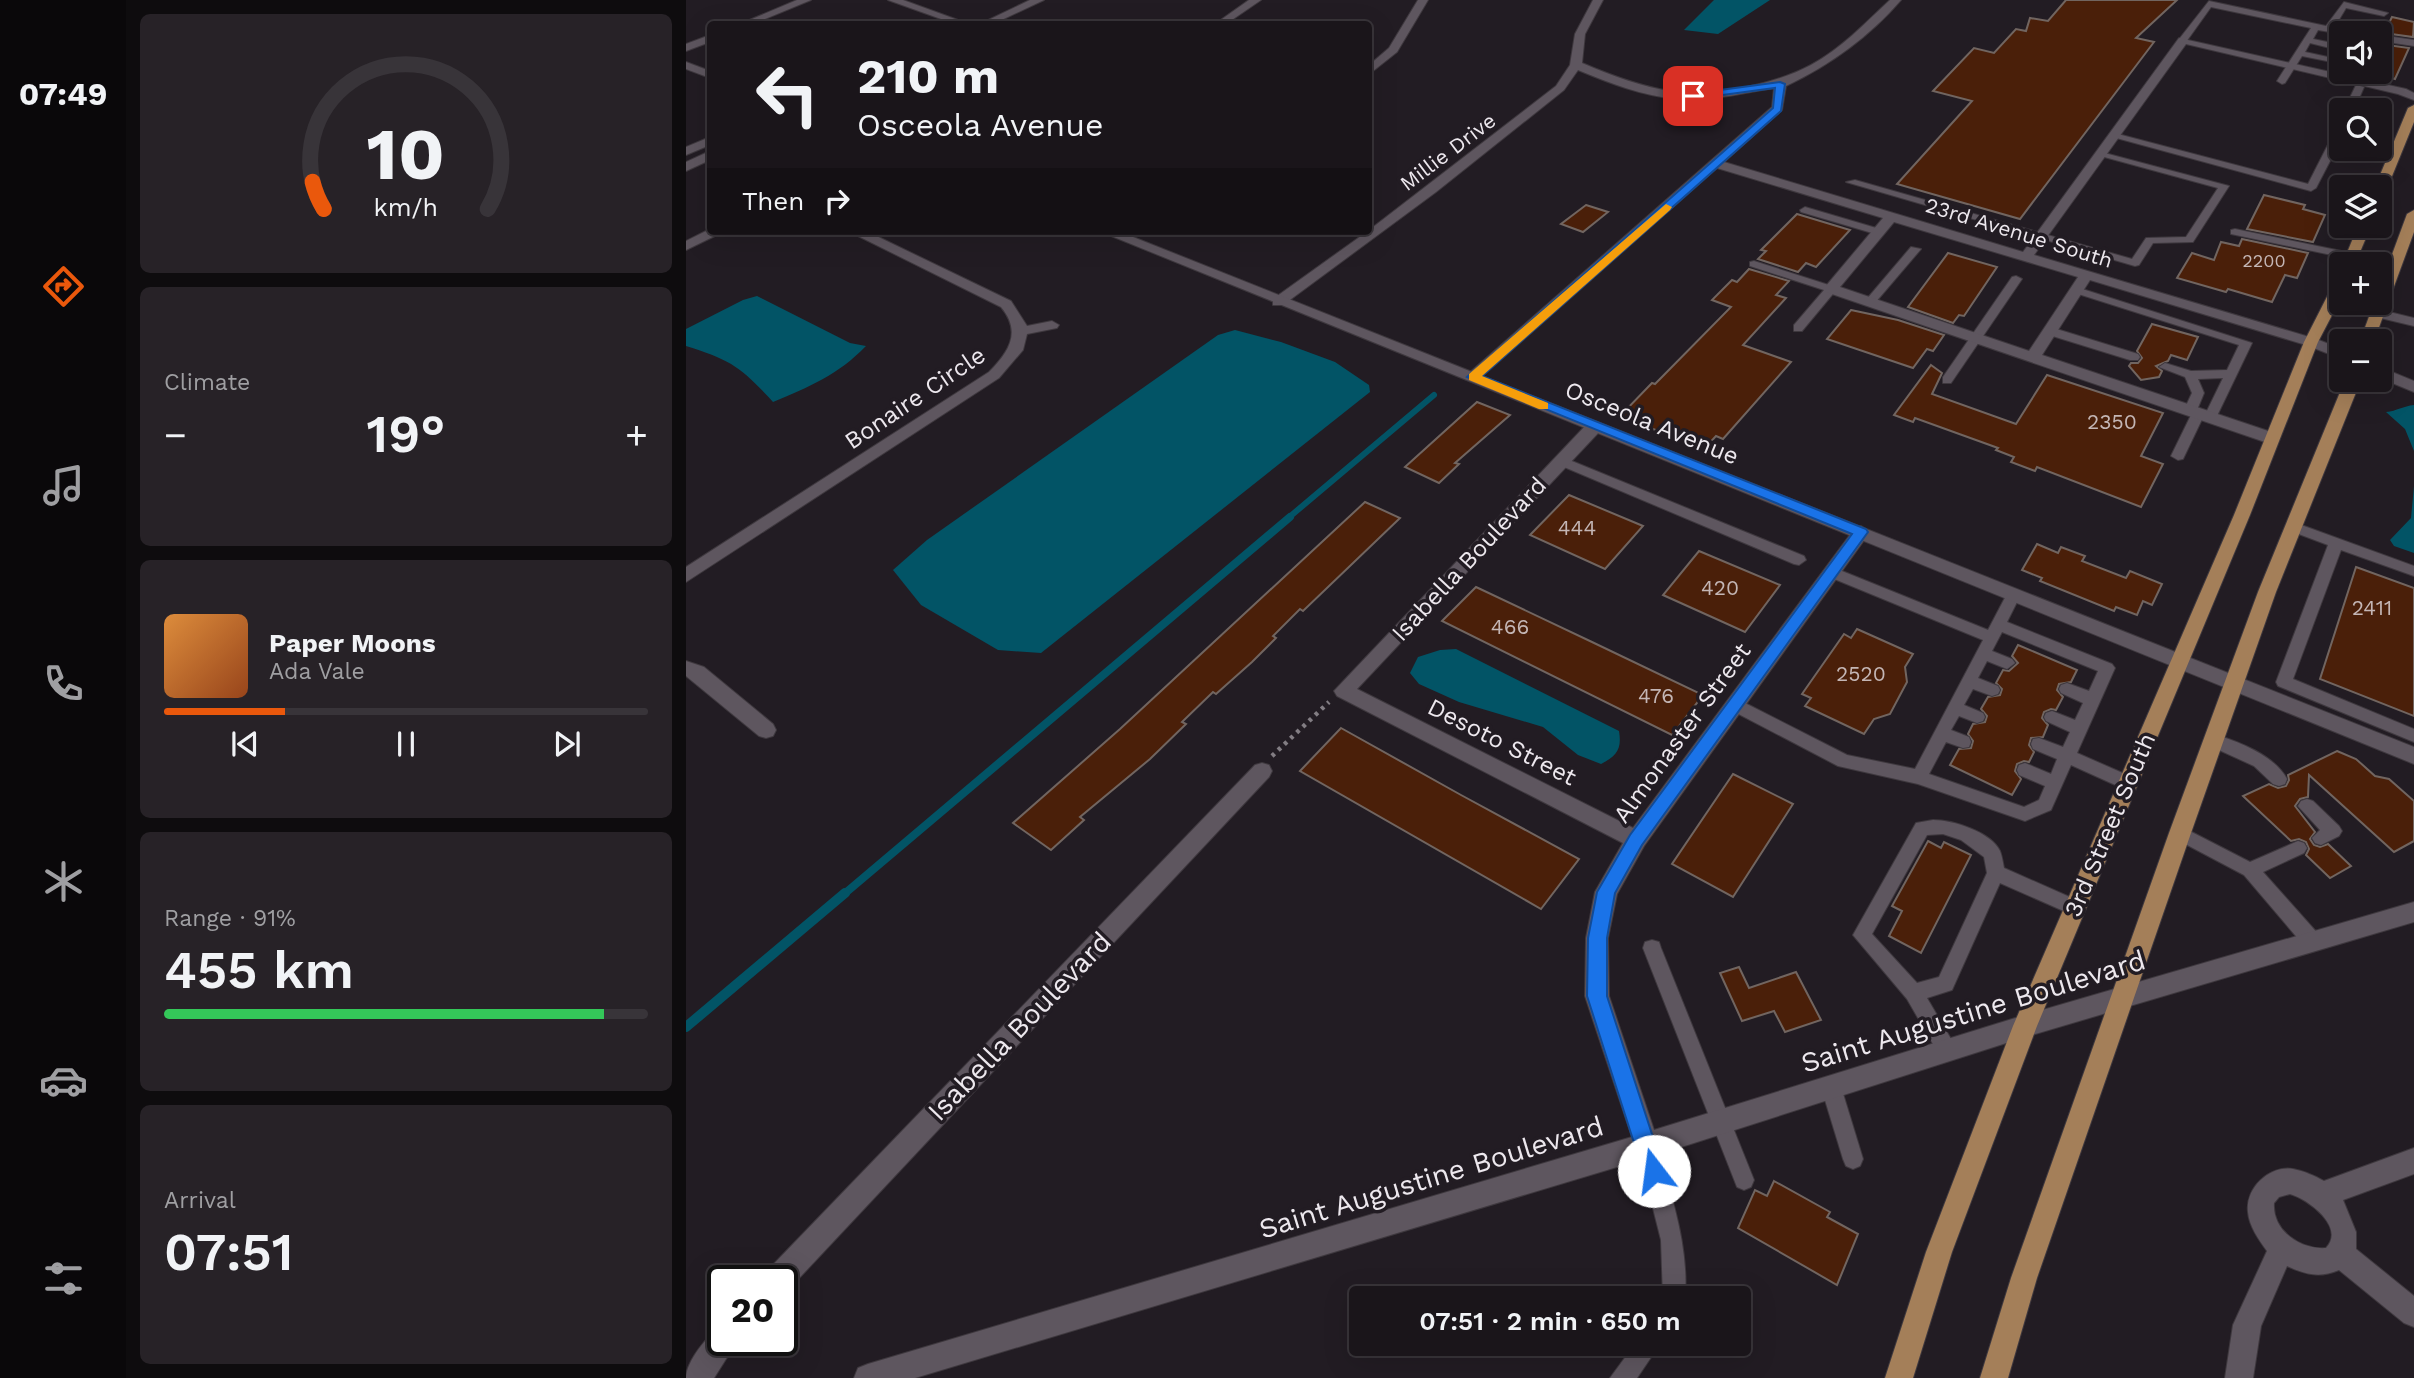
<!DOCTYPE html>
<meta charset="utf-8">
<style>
:root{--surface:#1a151a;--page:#272227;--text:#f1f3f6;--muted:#9f9fa2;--line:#383439;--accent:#ea580c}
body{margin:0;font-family:"Work Sans",sans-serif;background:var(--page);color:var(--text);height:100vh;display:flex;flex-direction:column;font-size:26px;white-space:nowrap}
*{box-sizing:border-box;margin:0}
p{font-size:23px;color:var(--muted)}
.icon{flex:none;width:38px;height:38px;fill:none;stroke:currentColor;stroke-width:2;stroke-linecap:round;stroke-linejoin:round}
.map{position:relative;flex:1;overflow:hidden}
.details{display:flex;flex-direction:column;gap:14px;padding:14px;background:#0e0c0e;width:560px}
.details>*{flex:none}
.banner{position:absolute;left:21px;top:21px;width:665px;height:214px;border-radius:7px;box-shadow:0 7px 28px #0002,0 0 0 2px var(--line);background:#1a151a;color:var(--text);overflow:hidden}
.tools{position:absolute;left:1643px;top:21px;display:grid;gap:14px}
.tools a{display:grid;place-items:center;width:63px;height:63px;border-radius:7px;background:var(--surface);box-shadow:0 7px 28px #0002,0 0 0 2px var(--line);font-size:35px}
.speed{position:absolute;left:21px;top:1265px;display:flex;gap:14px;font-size:35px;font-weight:700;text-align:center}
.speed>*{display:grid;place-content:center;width:91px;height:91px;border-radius:50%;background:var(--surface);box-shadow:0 7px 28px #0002,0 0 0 2px var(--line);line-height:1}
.speed .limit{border:4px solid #111;border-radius:10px;background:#fff;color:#111}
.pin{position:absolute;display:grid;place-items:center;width:60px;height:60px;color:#fff;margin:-30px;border-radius:14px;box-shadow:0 4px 10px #0006}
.me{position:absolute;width:77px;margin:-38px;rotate:345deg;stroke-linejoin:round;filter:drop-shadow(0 0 5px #0008)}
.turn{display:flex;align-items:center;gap:24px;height:147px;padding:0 35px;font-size:32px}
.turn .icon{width:91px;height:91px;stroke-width:2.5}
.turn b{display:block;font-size:49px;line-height:60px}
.then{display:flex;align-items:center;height:66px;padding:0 35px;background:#0003;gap:14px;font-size:26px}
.big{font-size:52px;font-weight:600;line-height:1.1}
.details .card{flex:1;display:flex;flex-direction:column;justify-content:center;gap:10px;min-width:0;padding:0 24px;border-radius:10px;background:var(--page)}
.details .dial{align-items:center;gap:0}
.dial svg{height:182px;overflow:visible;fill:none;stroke:var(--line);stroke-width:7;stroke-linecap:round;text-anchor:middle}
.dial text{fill:var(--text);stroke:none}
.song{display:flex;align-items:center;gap:21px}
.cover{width:84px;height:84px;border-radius:10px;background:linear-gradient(135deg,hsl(30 70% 55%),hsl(20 70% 35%))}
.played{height:7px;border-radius:4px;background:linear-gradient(90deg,var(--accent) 25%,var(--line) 25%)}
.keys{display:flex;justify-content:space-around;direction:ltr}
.heat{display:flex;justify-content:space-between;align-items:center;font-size:38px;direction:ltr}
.charge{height:10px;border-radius:5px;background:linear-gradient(90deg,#34c759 91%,var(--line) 0)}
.trip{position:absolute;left:663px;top:1286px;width:402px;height:70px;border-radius:7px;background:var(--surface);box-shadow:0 7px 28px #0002,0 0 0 2px var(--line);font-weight:600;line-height:70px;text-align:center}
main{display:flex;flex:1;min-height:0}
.tabs{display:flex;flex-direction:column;width:126px;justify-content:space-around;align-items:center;background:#0a080a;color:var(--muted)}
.tabs .icon{width:49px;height:49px}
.tabs .selected{color:var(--accent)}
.tabs b{font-size:32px;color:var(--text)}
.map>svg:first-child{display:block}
.water{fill:#025466}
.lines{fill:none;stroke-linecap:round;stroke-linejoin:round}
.stream-far2{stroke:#025466;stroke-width:6}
.stream-far1{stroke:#025466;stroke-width:8}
.stream{stroke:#025466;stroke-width:10}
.building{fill:#4a1f09;stroke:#716560;stroke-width:2}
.service-casing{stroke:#3e383e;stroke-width:2}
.minor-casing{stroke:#3e383e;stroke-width:2}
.tertiary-casing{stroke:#3e383e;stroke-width:2}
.primary-casing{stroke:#3e383e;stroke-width:2}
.path{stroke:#827d83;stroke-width:4.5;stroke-dasharray:3.5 5;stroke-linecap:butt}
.service{fill:#5e565f;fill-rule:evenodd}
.minor{fill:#5e565f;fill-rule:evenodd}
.tertiary{fill:#5e565f;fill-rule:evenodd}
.primary{fill:#a47f59;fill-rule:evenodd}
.route{fill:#1a73e8;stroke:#114b97;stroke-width:2}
.slow{fill:#f59e0b}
.labels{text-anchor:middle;stroke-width:7;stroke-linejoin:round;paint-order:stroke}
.far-number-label{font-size:18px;fill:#c4b6b5}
.far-street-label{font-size:21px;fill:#ede8ee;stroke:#221c23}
.number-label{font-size:21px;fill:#c4b6b5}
.street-label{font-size:24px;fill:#ede8ee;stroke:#221c23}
.near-street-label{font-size:28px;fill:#ede8ee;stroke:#221c23}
</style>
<main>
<nav class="tabs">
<b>07:49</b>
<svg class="icon selected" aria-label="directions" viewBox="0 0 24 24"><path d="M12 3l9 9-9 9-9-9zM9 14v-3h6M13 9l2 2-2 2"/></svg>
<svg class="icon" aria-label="music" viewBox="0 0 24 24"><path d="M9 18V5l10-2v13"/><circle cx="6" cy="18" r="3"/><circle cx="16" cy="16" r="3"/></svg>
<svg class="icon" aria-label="phone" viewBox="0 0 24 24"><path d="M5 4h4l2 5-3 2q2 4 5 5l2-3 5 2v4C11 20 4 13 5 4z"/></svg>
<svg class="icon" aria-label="climate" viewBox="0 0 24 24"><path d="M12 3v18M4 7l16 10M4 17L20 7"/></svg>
<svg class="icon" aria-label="car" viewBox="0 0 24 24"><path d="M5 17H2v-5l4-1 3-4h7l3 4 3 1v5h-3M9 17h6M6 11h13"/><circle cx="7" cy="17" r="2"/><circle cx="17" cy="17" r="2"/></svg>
<svg class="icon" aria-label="filters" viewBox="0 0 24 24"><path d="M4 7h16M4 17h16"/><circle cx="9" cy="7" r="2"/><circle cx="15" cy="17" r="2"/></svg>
</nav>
<section class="details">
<div class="card dial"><svg viewBox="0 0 100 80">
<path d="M14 69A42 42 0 1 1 86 69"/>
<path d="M14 69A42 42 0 0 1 9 57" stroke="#ea580c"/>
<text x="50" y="56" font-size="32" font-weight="700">10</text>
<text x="50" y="72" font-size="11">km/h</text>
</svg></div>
<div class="card"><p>Climate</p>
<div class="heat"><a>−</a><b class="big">19°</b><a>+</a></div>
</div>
<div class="card">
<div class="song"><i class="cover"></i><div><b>Paper Moons</b><p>Ada Vale</p></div></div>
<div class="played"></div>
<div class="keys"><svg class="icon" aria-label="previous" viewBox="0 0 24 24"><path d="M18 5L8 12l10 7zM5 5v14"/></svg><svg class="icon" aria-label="pause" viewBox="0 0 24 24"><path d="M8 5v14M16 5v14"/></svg><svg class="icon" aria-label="next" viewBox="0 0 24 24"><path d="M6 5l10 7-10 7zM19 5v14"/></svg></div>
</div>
<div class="card"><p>Range · 91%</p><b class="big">455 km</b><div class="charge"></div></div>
<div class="card"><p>Arrival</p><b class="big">07:51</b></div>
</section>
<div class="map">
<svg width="1728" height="1378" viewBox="0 0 1728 1378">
<rect width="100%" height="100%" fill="#221c23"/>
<g class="water">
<path d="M1028,0H1084L1032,34L998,30Z"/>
<path d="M71,296L164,343L180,346C152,375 123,387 87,402C55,367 45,360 0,346V329L57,300Z"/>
<path d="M549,330L595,342L649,362L683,385L684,392L355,653L312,650L235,605L207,570L241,540L532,335Z"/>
<path d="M1728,405V451L1719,429L1700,412C1711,411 1717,406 1728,405Z"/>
<path d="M1728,486V553L1708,546L1704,540L1725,518Z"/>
<path d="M770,649L933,731C936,749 931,756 915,764L892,755L857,727L773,702L733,684L724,673L732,657L754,650Z"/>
</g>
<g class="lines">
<path class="stream-far2" d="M601,519L748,395"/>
<path class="stream-far1" d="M157,895L604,517"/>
<path class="stream" d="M0,1027L159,893"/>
</g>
<g class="building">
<path d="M1380,0H1491L1450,38L1468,42L1334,219L1211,184L1286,101L1247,91L1288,48L1308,53L1330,29L1340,31L1344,18L1362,21Z"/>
<path d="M1706,17L1728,22L1727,37L1698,33Z"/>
<path d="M1694,44L1723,48L1709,79L1694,75Z"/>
<path d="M1578,195L1619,205L1617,209L1639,215L1627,242L1561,229Z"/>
<path d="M900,205L922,212L897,232L875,224Z"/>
<path d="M1111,214L1164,230L1130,267L1120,263L1112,272L1072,259L1080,251L1075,250Z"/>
<path d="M1556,239L1622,253L1611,278L1599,275L1586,302L1542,289L1540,292L1491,278L1506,253L1528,260L1535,242L1553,246Z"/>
<path d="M1262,253L1311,267L1278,316L1273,315L1267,323L1222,307Z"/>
<path d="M1063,269L1103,281L1090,295L1100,298L1057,345L1105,362L1037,439L1030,436L1018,449L934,416L966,383L969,384L1045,307L1026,300L1046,280L1051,282Z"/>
<path d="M1165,310L1212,320L1258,335L1247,351L1241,349L1227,368L1141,339Z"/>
<path d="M1466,324L1512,337L1501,360L1485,355L1482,361L1470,366L1476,371L1473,377L1455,380L1443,366L1445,363H1452L1456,358L1451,351Z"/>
<path d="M1245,365L1256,373L1246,394L1330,424L1361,375L1477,413L1455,456L1477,464L1455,507L1351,467L1349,471L1325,462L1328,457L1310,450L1312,448L1229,418L1227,422L1208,415Z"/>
<path d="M791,402L824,415L769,463L773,464L753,483L719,467Z"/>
<path d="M883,495L957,526L919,569L844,535Z"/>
<path d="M679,502L714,518L617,611L614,609L587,636L590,638L566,662L530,694L527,692L496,722L500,724L464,759L394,817L398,820L365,850L327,823L434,729Z"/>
<path d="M1351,544L1372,553L1375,547L1399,556L1396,561L1440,578L1444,571L1476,584L1466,605L1457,601L1451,615L1430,607L1428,611L1354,581L1356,578L1336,570Z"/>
<path d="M1013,551L1094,585L1059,632L977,595Z"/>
<path d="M1670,567L1728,588V716L1634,679Z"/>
<path d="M790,587L906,642L1017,695L986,735L756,621Z"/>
<path d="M1171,629L1227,654L1219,667L1221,682L1204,714L1188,719L1178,734L1119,706L1125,698L1116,694L1158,634L1165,638Z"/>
<path d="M1332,645L1391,670L1385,682L1373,684L1371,690L1377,697L1370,710L1365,709L1358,712L1356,718L1362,725L1357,737L1345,738L1343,745L1348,752L1343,762L1338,761L1331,764L1329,771L1335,779L1326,795L1264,765L1273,749L1285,748L1287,741L1282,734L1287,724L1299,722L1301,716L1295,709L1302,697L1314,695L1316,689L1310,683L1317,670L1323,671L1332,663L1326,656Z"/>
<path d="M655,728L775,795L893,859L855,909L614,771Z"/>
<path d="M1651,751L1670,759L1689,776L1703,779L1728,801V841L1708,852L1623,775L1622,797L1614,799L1609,806L1629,832L1624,839L1628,845L1634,847L1642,844L1665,866L1644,878L1620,855L1623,849L1620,842L1613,839L1605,841L1557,796L1583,784L1592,788L1600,786L1603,780L1602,775Z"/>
<path d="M1047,774L1107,804L1047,897L986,864Z"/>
<path d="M1242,841L1255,848L1258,842L1285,855L1235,953L1203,936L1216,911L1206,906Z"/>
<path d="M1053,967L1063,988L1110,972L1135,1020L1099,1032L1088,1011L1056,1021L1034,973Z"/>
<path d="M1088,1181L1144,1212L1141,1217L1172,1234L1151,1285L1052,1228L1069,1190L1081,1196Z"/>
</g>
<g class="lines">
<g class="service-casing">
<g id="service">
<path d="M1523,1L1640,26L1658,2L1702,13L1698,16L1660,8L1648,28L1665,33L1656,34L1632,30L1627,39L1656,45V51L1624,43L1619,52L1651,59L1656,55V64L1616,56L1599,83L1596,84L1591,81L1625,28L1525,7L1500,42H1494V38Z"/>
<path d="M1694,35L1728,40V46L1694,41Z"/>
<path d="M1670,85L1678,87L1668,110H1658Z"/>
<path d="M1656,124V138L1630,188L1625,191L1423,136L1428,133L1622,184L1651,127Z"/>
<path d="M1411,151L1543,186L1507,242L1467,243L1453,265L1449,266L1160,182L1169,180L1446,259L1460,238L1500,237L1532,188L1411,155Z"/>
<path d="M1119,207L1197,230L1198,232L1193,235L1115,212L1114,210Z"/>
<path d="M1549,229L1665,253L1671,256L1665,259L1545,234V230Z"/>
<path d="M1225,247L1235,249L1188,304H1180V300Z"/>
<path d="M1068,261L1149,287L1151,289L1116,331H1108V325L1138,290L1064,266V262Z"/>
<path d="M1330,276L1336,279L1265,383H1257V377L1326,277Z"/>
<path d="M1390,287L1566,343L1529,420L1524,421L1518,417L1537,378L1512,379L1518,393L1511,410H1518L1519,413L1497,459L1492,460L1485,456L1506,413L1498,410L1506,393L1499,377L1473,367L1479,363L1505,371L1541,370L1553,345L1386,292V288Z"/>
<path d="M1364,327L1452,354L1454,357L1452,360H1444L1360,334L1358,331Z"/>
<path d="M876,457L1118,556L1120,560L1113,565L1108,564L871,464L869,461Z"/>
<path d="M1607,522L1728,566V576L1655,550L1607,679L1728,729V742L1592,686L1590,682L1642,545L1602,530L1600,527L1602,524Z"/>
<path d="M1146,567L1302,630L1323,590H1333L1335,594L1321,622L1426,664L1429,668L1391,753L1448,778L1450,783L1448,788L1442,790L1436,788L1385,765L1365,810L1339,821L1232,784L1152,766L1043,709L1041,705L1043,701H1055L1161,755L1229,769L1297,640L1141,576L1139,572L1141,568ZM1316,632L1412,671L1403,691L1381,683L1375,685L1373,689L1375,693L1397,703L1389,720L1366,711L1360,713L1358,717L1360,721L1384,732L1377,747L1353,738L1347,739L1345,744L1347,749L1371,759L1365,774L1339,763L1333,765L1331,770L1333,775L1359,786L1353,800L1338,807L1243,774L1260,742L1277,748L1283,747L1285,742L1283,737L1265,730L1273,716L1291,723L1297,721L1299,717L1297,713L1278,705L1287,689L1306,696L1312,694L1314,690L1312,686L1292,678L1301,661L1321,669L1329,663L1326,659L1306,651Z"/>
<path d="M1528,734C1553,742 1588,755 1601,779L1599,784L1593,786L1587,784L1568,766L1522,745L1520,740L1522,735Z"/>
<path d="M1621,799L1627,801L1653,826L1656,831L1653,836L1635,845L1629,843L1626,838L1634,830L1612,806L1615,801Z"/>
<path d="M1247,820C1267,820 1305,832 1314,851C1316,856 1317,863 1318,868L1395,902L1398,908L1395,914L1389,916L1314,883L1266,990L1241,998L1272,1051L1269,1058L1262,1060L1255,1058L1221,999L1167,935L1230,823ZM1257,834L1275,840L1298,857L1301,873L1253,977L1231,983L1186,934L1241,835Z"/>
<path d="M1494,826L1564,862L1612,841L1618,843L1621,848L1618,853L1577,872L1634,936L1636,942L1634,948L1627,950L1620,948L1558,875L1488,838L1485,833L1488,828Z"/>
<path d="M966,940L973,942L975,948L1068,1180L1065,1187L1058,1190L1051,1187L957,948L959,942Z"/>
<path d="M1145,1077L1152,1080L1155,1087L1177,1159L1174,1166L1167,1169L1160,1166L1157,1159L1135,1087L1138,1080Z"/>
<path d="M961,1135L968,1138L971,1145C985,1195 1003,1246 999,1298H977L975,1240L951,1145L954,1138Z"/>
<path d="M949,1344H974L951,1378H924Z"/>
</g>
</g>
<g class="minor-casing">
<g id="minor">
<path d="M111,0H125L67,24H54Z"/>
<path d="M202,0H217L283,24H269Z"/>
<path d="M563,0H575L540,24H529Z"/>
<path d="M732,0H742L711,52L682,75V66L703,48Z"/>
<path d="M907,0H917L899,34L896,63C926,76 956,87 989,92C1026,98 1092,83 1125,65C1155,49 1179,23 1204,0H1215C1183,37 1144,65 1100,86L1096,110L1038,162L1337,252L1493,38L1720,89L1728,93V100L1712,94L1500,44L1348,255L1630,339L1656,349V359L1620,345L1404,280L1356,355L1591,434L1593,438L1591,442H1579L1140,292V286L1197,218L1031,168L792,380H782L779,377L782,374L1086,107L1088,88C1057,93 1023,102 991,99C957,96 923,83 892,70L878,90L750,192L597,305H587V299L682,231L870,86L884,65L889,34ZM1208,222L1392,277L1343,351L1154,287Z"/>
<path d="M24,35V42L0,51V44Z"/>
<path d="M0,62L24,71V78L0,69Z"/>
<path d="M24,229L39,231L0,250V241Z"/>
<path d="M162,231H180L325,301L341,326L366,321L373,325L371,328L341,334L337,350L313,378L0,582V567L303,372C323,352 336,332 315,307Z"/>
<path d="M1691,309L1728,318V326L1686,316L1684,313Z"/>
<path d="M1694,367L1728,381V392L1694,378Z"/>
<path d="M908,422L914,423L916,427L914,431L671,689L947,828L1169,528L1175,526L1184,532L958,846L931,894L922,938L923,996L968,1130L1339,1015L1728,902V922L1339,1037L961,1158L229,1378H168L172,1368L182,1364L946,1137L899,996L900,938L909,892L937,843L651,696L648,691L902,423Z"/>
<path d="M0,661L18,667L87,724L90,730L87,736L80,738L73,736L0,676Z"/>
<path d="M576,763L583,765L586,771L583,777L101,1291L96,1292V1281H78L81,1271L569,765Z"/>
<path d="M1728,1148V1174L1657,1200L1670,1232V1249L1728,1296V1327L1718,1323L1653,1270C1634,1278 1621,1275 1601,1266L1575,1326L1567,1378H1539L1547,1325L1581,1251C1573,1240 1563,1226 1562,1212C1559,1188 1584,1165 1607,1169C1618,1171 1629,1176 1638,1181ZM1604,1194C1622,1199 1660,1227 1640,1248C1615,1250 1586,1231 1588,1203L1593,1197Z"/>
<path d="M37,1327V1340H52L28,1378H0C0,1362 22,1333 37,1327Z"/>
</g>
</g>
<g class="tertiary-casing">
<g id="tertiary">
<path d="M344,0H358L307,24H294Z"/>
<path d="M24,137V145L0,155V147Z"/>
<path d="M24,151V160L0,171V162Z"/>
<path d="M413,231H432L1728,747V764Z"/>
</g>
</g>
<g class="primary-casing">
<g id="primary">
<path d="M1728,105V122L1700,191L1694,195V187H1689L1722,108Z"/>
<path d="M1728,210V232L1688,341H1674L1688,303H1694V287L1721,214Z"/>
<path d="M1672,226H1685L1669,264L1656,265Z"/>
<path d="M1656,277V296L1632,342L1564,515L1351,1026L1266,1252L1227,1378H1199L1240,1252L1327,1026L1548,515L1618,342L1649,281Z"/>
<path d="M1659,380H1675L1590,592L1505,833L1351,1278L1322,1378H1294L1325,1278L1483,833L1572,592Z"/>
</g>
</g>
<path class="path" d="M586,756L643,702"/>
<use href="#service" class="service"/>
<use href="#minor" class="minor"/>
<use href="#tertiary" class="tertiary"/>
<use href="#primary" class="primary"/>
</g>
<path class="route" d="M1094,82L1099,84L1095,111L796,376L1180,529L1182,532L956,845L929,893L921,938V996L978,1171L975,1178L968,1181L960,1178L957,1171L901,996L902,938L911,892L944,835L1166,534L781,377L1087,108L1089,88L1007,99L1003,96L1004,94Z"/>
<path class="slow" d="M980,204L986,207L984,210L796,376L862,403V409H853L783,380V374Z"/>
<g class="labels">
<g class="far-number-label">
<text x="1578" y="267">2200</text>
</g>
<g class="far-street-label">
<text transform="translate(762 152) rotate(-37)" y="7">Millie Drive</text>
<text transform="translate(1333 233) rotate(17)" y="7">23rd Avenue South</text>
</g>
<g class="number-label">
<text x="1426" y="429">2350</text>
<text x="891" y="535">444</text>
<text x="1034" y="595">420</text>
<text x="1686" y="615">2411</text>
<text x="824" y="634">466</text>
<text x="1175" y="681">2520</text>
<text x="970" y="703">476</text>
</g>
<g class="street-label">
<text transform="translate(229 398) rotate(-34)" y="8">Bonaire Circle</text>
<text transform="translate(966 423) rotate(22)" y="8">Osceola Avenue</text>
<text transform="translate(783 559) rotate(-47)" y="8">Isabella Boulevard</text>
<text transform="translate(996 733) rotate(-54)" y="8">Almonaster Street</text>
<text transform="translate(816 742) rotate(27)" y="8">Desoto Street</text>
<text transform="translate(1424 825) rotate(-67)" y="8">3rd Street South</text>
</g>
<g class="near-street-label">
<text transform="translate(1287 1011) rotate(-17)" y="10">Saint Augustine Boulevard</text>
<text transform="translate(333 1026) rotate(-46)" y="10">Isabella Boulevard</text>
<text transform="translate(745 1177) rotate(-17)" y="10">Saint Augustine Boulevard</text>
</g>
</g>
</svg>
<div class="tools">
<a><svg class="icon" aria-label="sound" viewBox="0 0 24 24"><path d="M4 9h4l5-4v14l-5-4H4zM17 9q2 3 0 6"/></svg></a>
<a><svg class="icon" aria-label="search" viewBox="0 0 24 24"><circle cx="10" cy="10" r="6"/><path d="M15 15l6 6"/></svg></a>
<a><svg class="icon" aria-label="layers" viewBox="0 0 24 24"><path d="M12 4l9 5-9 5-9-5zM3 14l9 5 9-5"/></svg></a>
<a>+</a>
<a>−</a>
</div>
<div class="speed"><div class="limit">20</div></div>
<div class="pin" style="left:1007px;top:96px;background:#d93025"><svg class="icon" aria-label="arrive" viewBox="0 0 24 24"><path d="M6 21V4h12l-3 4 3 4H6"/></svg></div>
<svg class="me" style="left:968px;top:1171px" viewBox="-20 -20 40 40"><circle r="19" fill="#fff"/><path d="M0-13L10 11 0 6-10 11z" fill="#1a73e8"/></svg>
<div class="trip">07:51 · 2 min · 650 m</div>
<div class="banner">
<div class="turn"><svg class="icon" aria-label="left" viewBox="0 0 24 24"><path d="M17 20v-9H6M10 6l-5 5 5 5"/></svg><div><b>210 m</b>Osceola Avenue</div></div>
<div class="then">Then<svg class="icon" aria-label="right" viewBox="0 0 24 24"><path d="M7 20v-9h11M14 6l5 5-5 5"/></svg></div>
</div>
</div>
</main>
